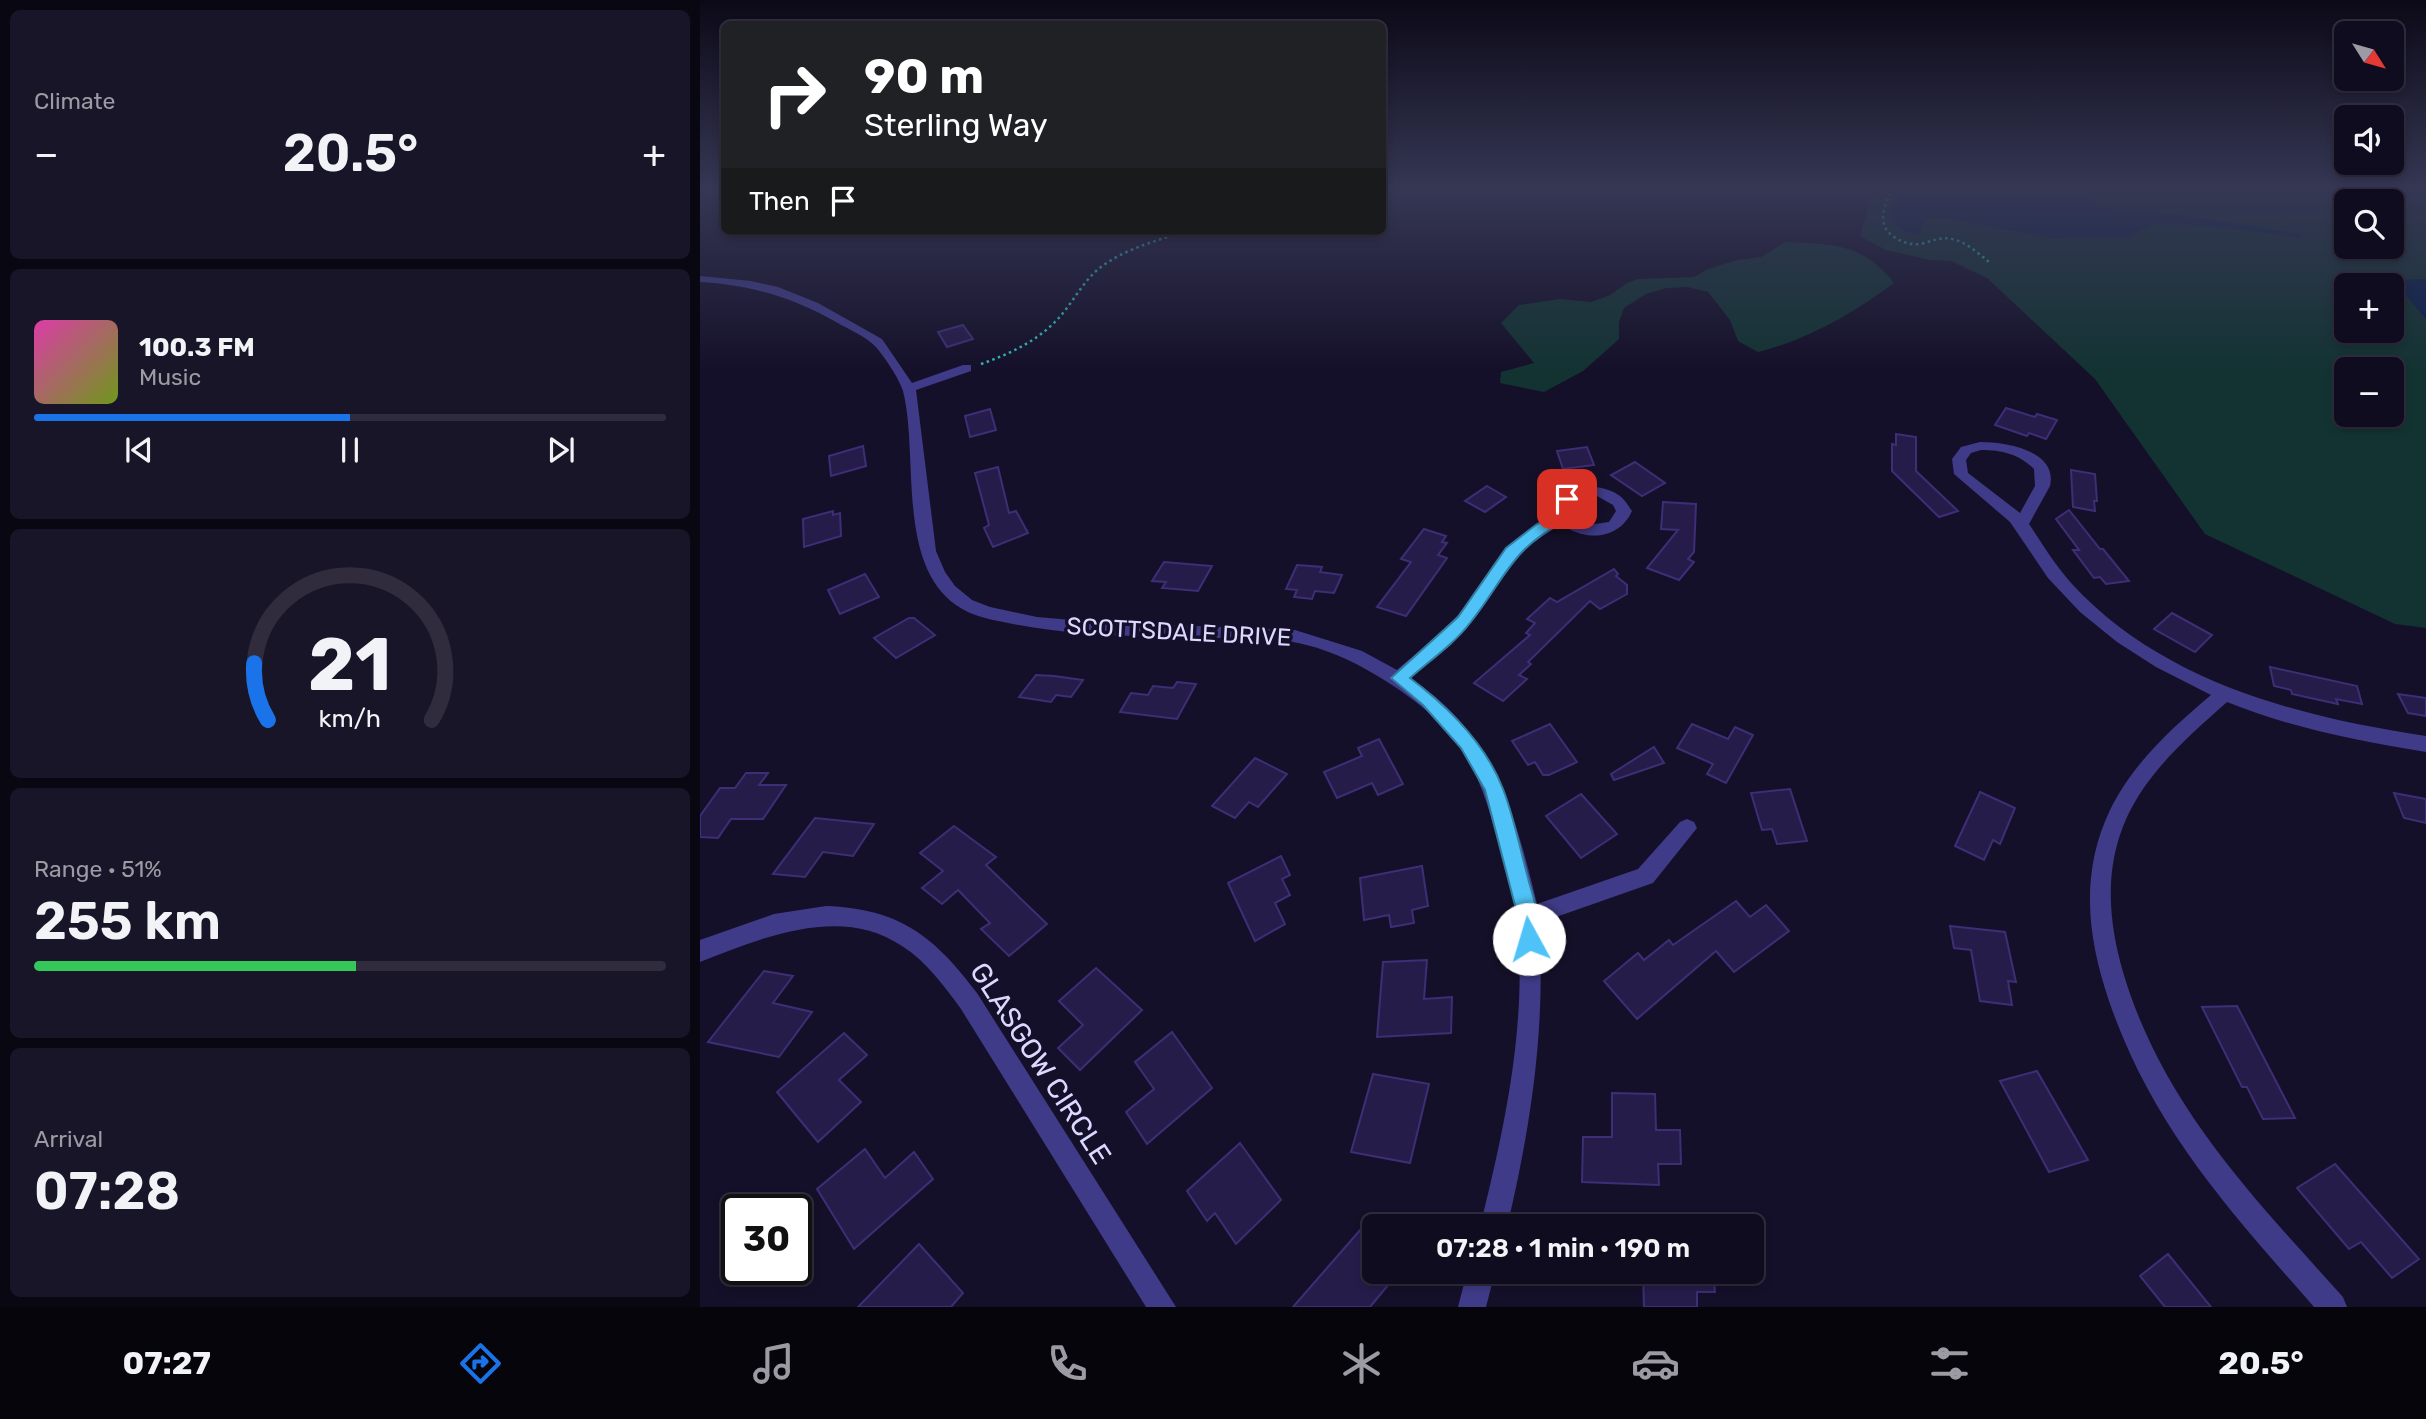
<!DOCTYPE html>
<meta charset="utf-8">
<style>
:root{--surface:#100c1f;--page:#191528;--text:#f1f3f6;--muted:#9c9ba4;--line:#302c3d;--accent:#1a73e8}
body{margin:0;font-family:Rubik,sans-serif;background:var(--page);color:var(--text);height:100vh;display:flex;flex-direction:column;font-size:26px;white-space:nowrap}
*{box-sizing:border-box;margin:0}
p{font-size:23px;color:var(--muted)}
.icon{flex:none;width:38px;height:38px;fill:none;stroke:currentColor;stroke-width:2;stroke-linecap:round;stroke-linejoin:round}
.map{position:relative;flex:1;overflow:hidden}
.panel{display:flex;flex-direction:column;gap:10px;padding:10px;background:#090711;width:700px}
.panel>*{flex:none}
.top-card{position:absolute;left:21px;top:21px;width:665px;height:214px;border-radius:10px;box-shadow:0 4px 10px #0003,0 0 0 2px var(--line);background:#202124;color:#fff;overflow:hidden}
.needle{width:46px;rotate:127deg}
.buttons{position:absolute;left:1634px;top:21px;display:grid;gap:14px}
.buttons a{display:grid;place-items:center;width:70px;height:70px;border-radius:10px;background:var(--surface);box-shadow:0 4px 10px #0003,0 0 0 2px var(--line);font-size:35px}
.speed{position:absolute;left:21px;top:1194px;display:flex;gap:14px;font-size:35px;font-weight:700;text-align:center}
.speed>*{display:grid;place-content:center;width:91px;height:91px;border-radius:50%;background:var(--surface);box-shadow:0 4px 10px #0003,0 0 0 2px var(--line);line-height:1}
.speed .limit{border:4px solid #111;border-radius:10px;background:#fff;color:#111}
.pin{position:absolute;display:grid;place-items:center;width:60px;height:60px;color:#fff;margin:-30px;border-radius:14px;box-shadow:0 4px 10px #0006}
.me{position:absolute;width:77px;margin:-38px;rotate:354deg;stroke-linejoin:round;filter:drop-shadow(0 0 5px #0008)}
.turn{display:flex;align-items:center;gap:24px;height:147px;padding:0 28px;font-size:32px}
.turn .icon{width:91px;height:91px;stroke-width:2.5}
.turn b{display:block;font-size:49px;line-height:60px}
.then{display:flex;align-items:center;height:66px;padding:0 28px;background:#0003;gap:14px;font-size:26px}
.big{font-size:52px;font-weight:600;line-height:1.1}
.panel .tile{flex:1;display:flex;flex-direction:column;justify-content:center;gap:10px;min-width:0;padding:0 24px;border-radius:10px;background:var(--page)}
.panel .dial{align-items:center;gap:0}
.dial svg{height:182px;overflow:visible;fill:none;stroke:var(--line);stroke-width:7;stroke-linecap:round;text-anchor:middle}
.dial text{fill:var(--text);stroke:none}
.song{display:flex;align-items:center;gap:21px}
.cover{width:84px;height:84px;border-radius:10px;background:linear-gradient(135deg,hsl(320 70% 55%),hsl(80 70% 35%))}
.played{height:7px;border-radius:4px;background:linear-gradient(90deg,var(--accent) 50%,var(--line) 50%)}
.keys{display:flex;justify-content:space-around;direction:ltr}
.heat{display:flex;justify-content:space-between;align-items:center;font-size:38px;direction:ltr}
.charge{height:10px;border-radius:5px;background:linear-gradient(90deg,#34c759 51%,var(--line) 0)}
.trip{position:absolute;left:662px;top:1214px;width:402px;height:70px;border-radius:10px;background:var(--surface);box-shadow:0 4px 10px #0003,0 0 0 2px var(--line);font-weight:600;line-height:70px;text-align:center}
.tab-bar{display:flex;height:112px;justify-content:space-around;align-items:center;background:#06050c;color:var(--muted)}
.tab-bar .icon{width:49px;height:49px}
.tab-bar .active{color:var(--accent)}
.tab-bar b{font-size:32px;color:var(--text)}
main{display:flex;flex:1;min-height:0}
.map>svg:first-child{display:block}
.green{fill:#133332;fill-rule:evenodd}
.water{fill:#0a2048}
.building{fill:#261c4a;stroke:#3d2e76;stroke-width:2}
.lines{fill:none;stroke-linecap:round;stroke-linejoin:round}
.path{stroke:#2fbcb5;stroke-width:2.5;stroke-dasharray:2.5 3.5;stroke-linecap:butt}
.minor{fill:#3f3b88;fill-rule:evenodd}
.route{fill:#4fc3f7;stroke:#337fa1;stroke-width:2}
.labels{text-anchor:middle;stroke-width:7;stroke-linejoin:round;paint-order:stroke}
.street-label{font-size:24px;fill:#ddd8ff;stroke:#151029}
.near-street-label{font-size:28px;fill:#ddd8ff;stroke:#151029}
</style>
<main>
<section class="panel">
<div class="tile"><p>Climate</p>
<div class="heat"><a>−</a><b class="big">20.5°</b><a>+</a></div>
</div>
<div class="tile">
<div class="song"><i class="cover"></i><div><b>100.3 FM</b><p>Music</p></div></div>
<div class="played"></div>
<div class="keys"><svg class="icon" aria-label="previous" viewBox="0 0 24 24"><path d="M18 5L8 12l10 7zM5 5v14"/></svg><svg class="icon" aria-label="pause" viewBox="0 0 24 24"><path d="M8 5v14M16 5v14"/></svg><svg class="icon" aria-label="next" viewBox="0 0 24 24"><path d="M6 5l10 7-10 7zM19 5v14"/></svg></div>
</div>
<div class="tile dial"><svg viewBox="0 0 100 80">
<path d="M14 69A42 42 0 1 1 86 69"/>
<path d="M14 69A42 42 0 0 1 8 44" stroke="#1a73e8"/>
<text x="50" y="56" font-size="32" font-weight="700">21</text>
<text x="50" y="72" font-size="11">km/h</text>
</svg></div>
<div class="tile"><p>Range · 51%</p><b class="big">255 km</b><div class="charge"></div></div>
<div class="tile"><p>Arrival</p><b class="big">07:28</b></div>
</section>
<div class="map">
<svg width="1726" height="1307" viewBox="0 0 1726 1307">
<rect width="100%" height="100%" fill="#151029"/>
<g class="green">
<path d="M1168,188H1726V628L1695,624L1505,534L1395,379L1287,278L1251,261L1230,260L1186,250L1160,236L1170,200ZM1647,201H1692V247H1647ZM1647,285H1692V331H1647ZM1647,369H1692V415H1647Z"/>
<path d="M1086,242C1132,244 1163,243 1194,283C1154,313 1107,340 1058,352L1038,341L1030,320L1008,292L987,287L966,288L946,294L924,308L919,322V339L883,371L844,392L800,383L801,372L834,363L801,323L819,305L860,299L891,302L910,295L927,283L938,279L994,277L1008,269L1037,260L1061,257Z"/>
</g>
<g class="water">
<path d="M1204,188C1246,188 1375,178 1402,207L1487,216L1600,234L1602,238L1520,227L1456,223L1428,237L1351,238L1247,218H1228L1222,225L1220,235C1201,232 1195,230 1190,210Z"/>
<path d="M1726,279V319L1707,297L1690,285V280Z"/>
</g>
<g class="building">
<path d="M263,325L273,339L247,347L238,332Z"/>
<path d="M1306,408L1335,417L1337,414L1357,420L1346,439L1329,433L1327,436L1295,425Z"/>
<path d="M290,409L296,430L270,437L265,416Z"/>
<path d="M1196,434L1216,437V471L1258,511L1239,517L1192,471V444L1196,445Z"/>
<path d="M163,446L166,466L131,476L129,456Z"/>
<path d="M887,447L894,465L863,469L857,451Z"/>
<path d="M935,462L965,483L942,496L911,475Z"/>
<path d="M298,467L309,513L316,511L328,533L293,547L284,528L289,525L275,473Z"/>
<path d="M1371,470L1395,474L1397,501H1394L1395,511L1373,507Z"/>
<path d="M787,486L806,497L785,512L765,501Z"/>
<path d="M963,502L996,504L994,552L988,559L994,562L979,580L947,568L978,530L961,529Z"/>
<path d="M1369,510L1400,549H1403L1429,581L1406,584L1400,577L1394,578L1373,550H1379L1356,519Z"/>
<path d="M133,511V515L140,513L141,536L104,547L103,519Z"/>
<path d="M724,529L746,536L742,542L747,543L738,555L747,558L706,616L677,607L711,562L701,559Z"/>
<path d="M464,562L512,566L498,591L462,588L466,582L452,581Z"/>
<path d="M597,565L622,567L620,572L642,575L634,593L615,591L612,599L594,597L597,590L586,589Z"/>
<path d="M914,569L918,574L916,576L927,585V594L900,609L890,601L828,662L831,664L819,675L827,679L803,701L774,683L830,635L826,633L835,623L827,619L850,598L857,602Z"/>
<path d="M165,574L179,597L140,614L128,590Z"/>
<path d="M1472,613L1512,635L1495,652L1454,629Z"/>
<path d="M209,618H214L235,635L196,658L174,638Z"/>
<path d="M1570,667L1657,686L1662,704L1636,699L1638,704L1592,694L1591,690L1574,686Z"/>
<path d="M336,675L354,676L383,680L371,697L356,695L351,702L319,697Z"/>
<path d="M477,682L496,684L477,719L420,712L431,693L448,695L453,686L473,688Z"/>
<path d="M1698,694L1726,698V716L1708,713Z"/>
<path d="M850,724L877,762L849,775H843L835,762L828,765L812,741Z"/>
<path d="M992,724L1028,739L1035,727L1053,735L1026,783L1007,774L1013,764L977,748Z"/>
<path d="M679,739L703,784L678,795L672,783L637,798L624,772L662,756L658,748Z"/>
<path d="M954,747L964,763L914,780L911,774Z"/>
<path d="M555,758L587,774L558,807L549,802L535,818L512,806Z"/>
<path d="M46,773H68L59,785H86L63,819H31L18,838L0,837V816L20,788H35Z"/>
<path d="M1090,789L1107,841L1077,844L1072,829L1062,830L1051,793Z"/>
<path d="M1280,792L1315,808L1300,844L1293,840L1284,860L1255,846Z"/>
<path d="M1694,793L1726,799V823L1704,818Z"/>
<path d="M881,794L917,834L881,858L846,816Z"/>
<path d="M115,818L174,824L153,856L123,852L105,877L73,874Z"/>
<path d="M254,826L296,857L286,865L347,924L309,956L281,929L290,923L258,890L242,904L222,888L243,871L220,853Z"/>
<path d="M581,856L590,875L582,879L590,895L575,903L585,924L555,941L528,883Z"/>
<path d="M722,866L728,906L712,910L714,923L691,927L689,915L664,920L660,878Z"/>
<path d="M1036,901L1050,917L1066,905L1089,931L1034,972L1016,951L937,1019L904,981L938,953L944,960L969,940L973,945Z"/>
<path d="M1250,926L1305,932L1316,982L1308,981L1312,1005L1280,1001L1271,950L1254,948Z"/>
<path d="M727,960L724,999L752,997L751,1033L677,1037L683,962Z"/>
<path d="M396,968L442,1010L380,1070L358,1048L383,1025L359,1001Z"/>
<path d="M64,971L93,976L73,1003L112,1012L79,1057L8,1042Z"/>
<path d="M1537,1006L1595,1118L1563,1119L1547,1087H1542L1502,1007Z"/>
<path d="M472,1032L512,1088L447,1144L426,1112L454,1089L435,1062Z"/>
<path d="M144,1033L167,1055L139,1080L161,1102L118,1142L77,1092Z"/>
<path d="M1337,1071L1388,1160L1349,1172L1300,1081Z"/>
<path d="M673,1074L729,1084L710,1163L651,1152Z"/>
<path d="M912,1093L955,1094L956,1130H980L981,1164H958L959,1185L882,1182L883,1137H912Z"/>
<path d="M540,1143L581,1200L536,1244L515,1213L507,1221L487,1191Z"/>
<path d="M165,1149L185,1178L214,1152L233,1179L154,1249L117,1189Z"/>
<path d="M1635,1164L1719,1259L1692,1278L1661,1242L1649,1249L1597,1188Z"/>
<path d="M661,1229L674,1243V1272H699L670,1307H593Z"/>
<path d="M219,1244L263,1293L251,1307H158Z"/>
<path d="M1468,1254L1511,1307H1465L1440,1276Z"/>
<path d="M943,1272H1013L1015,1292H997V1307H944Z"/>
</g>
<g class="lines">
<g class="path">
<path d="M1193,188C1185,204 1175,224 1194,237C1201,242 1210,245 1220,244C1231,242 1240,236 1252,239C1266,242 1278,253 1289,262"/>
<path d="M281,364C312,353 342,339 363,313C376,297 385,279 401,267C426,248 457,241 486,231"/>
</g>
<g class="minor">
<path d="M0,276L51,281L78,287L118,303L182,339L212,383L263,365H271V371L216,390L236,551L245,572L255,586L272,600L290,607L337,617L395,622L595,630L662,651L697,670C717,652 741,635 758,615C794,572 801,540 855,515C856,484 896,481 917,494C924,498 927,504 932,511C919,540 885,542 861,524C815,546 800,585 771,623C755,644 730,661 710,678C793,732 815,813 837,904L938,869L980,822L987,819L994,822L997,828L953,883L839,923C846,1027 831,1126 807,1227H780C805,1126 829,1017 816,913C814,890 805,868 799,847C781,772 761,731 695,687C661,664 619,643 577,640C489,635 400,641 313,624C294,620 272,617 256,605C196,563 219,454 203,391C199,378 184,356 175,346C165,336 148,329 136,322C93,297 50,285 0,282ZM897,496L913,505L916,511L909,522L888,525L871,516L874,502L881,497Z"/>
<path d="M1280,442C1305,442 1358,450 1350,486L1329,524C1343,545 1355,565 1372,584C1462,682 1599,717 1726,736V752C1659,741 1591,728 1527,702C1490,735 1449,770 1427,817C1404,867 1408,920 1423,972C1462,1104 1553,1197 1643,1297L1647,1307H1614C1528,1209 1452,1126 1409,1001C1387,936 1380,873 1410,810C1433,763 1472,728 1511,695L1456,667L1417,642L1380,612L1348,578L1310,522L1254,474L1252,459L1261,447ZM1281,450C1302,450 1319,454 1334,469L1335,486L1320,513L1268,473L1266,460L1271,453Z"/>
<path d="M126,906C200,909 234,936 277,993L476,1307H446L261,1009C244,986 227,962 202,946C141,904 61,938 0,962V940L74,914Z"/>
<path d="M767,1272H795L786,1307H758Z"/>
</g>
</g>
<linearGradient id="sky" x2="0" y2="1"><stop stop-color="#0c0917"/><stop offset="0.51" stop-color="#353754"/><stop offset="1" stop-color="#353754" stop-opacity="0"/></linearGradient>
<rect width="1726" height="371" fill="url(#sky)"/>
<path class="route" d="M867,495L874,499L869,511L868,520C811,547 806,578 770,623C754,644 729,661 710,678C747,706 786,744 803,789C814,817 820,849 828,878C833,899 845,925 836,946L829,949L821,946L818,939V917L785,790L761,748L723,705L691,678L758,617L806,548L837,524L856,515C854,508 860,497 867,495Z"/>
<g class="labels">
<g class="street-label">
<text transform="translate(479 632) rotate(3)" y="8">SCOTTSDALE DRIVE</text>
</g>
<g class="near-street-label">
<text transform="translate(341 1063) rotate(57)" y="10">GLASGOW CIRCLE</text>
</g>
</g>
</svg>
<div class="buttons">
<a><svg class="needle" viewBox="-14 -14 28 28"><path d="M0-13l5 13h-10z" fill="#e53935"/><path d="M0 13l5-13h-10z" fill="#9c9ba4"/></svg></a>
<a><svg class="icon" aria-label="sound" viewBox="0 0 24 24"><path d="M4 9h4l5-4v14l-5-4H4zM17 9q2 3 0 6"/></svg></a>
<a><svg class="icon" aria-label="search" viewBox="0 0 24 24"><circle cx="10" cy="10" r="6"/><path d="M15 15l6 6"/></svg></a>
<a>+</a>
<a>−</a>
</div>
<div class="speed"><div class="limit">30</div></div>
<div class="pin" style="left:867px;top:499px;background:#d93025"><svg class="icon" aria-label="arrive" viewBox="0 0 24 24"><path d="M6 21V4h12l-3 4 3 4H6"/></svg></div>
<svg class="me" style="left:829px;top:939px" viewBox="-20 -20 40 40"><circle r="19" fill="#fff"/><path d="M0-13L10 11 0 6-10 11z" fill="#4fc3f7"/></svg>
<div class="trip">07:28 · 1 min · 190 m</div>
<div class="top-card">
<div class="turn"><svg class="icon" aria-label="right" viewBox="0 0 24 24"><path d="M7 20v-9h11M14 6l5 5-5 5"/></svg><div><b>90 m</b>Sterling Way</div></div>
<div class="then">Then<svg class="icon" aria-label="arrive" viewBox="0 0 24 24"><path d="M6 21V4h12l-3 4 3 4H6"/></svg></div>
</div>
</div>
</main>
<nav class="tab-bar">
<b>07:27</b>
<svg class="icon active" aria-label="directions" viewBox="0 0 24 24"><path d="M12 3l9 9-9 9-9-9zM9 14v-3h6M13 9l2 2-2 2"/></svg>
<svg class="icon" aria-label="music" viewBox="0 0 24 24"><path d="M9 18V5l10-2v13"/><circle cx="6" cy="18" r="3"/><circle cx="16" cy="16" r="3"/></svg>
<svg class="icon" aria-label="phone" viewBox="0 0 24 24"><path d="M5 4h4l2 5-3 2q2 4 5 5l2-3 5 2v4C11 20 4 13 5 4z"/></svg>
<svg class="icon" aria-label="climate" viewBox="0 0 24 24"><path d="M12 3v18M4 7l16 10M4 17L20 7"/></svg>
<svg class="icon" aria-label="car" viewBox="0 0 24 24"><path d="M5 17H2v-5l4-1 3-4h7l3 4 3 1v5h-3M9 17h6M6 11h13"/><circle cx="7" cy="17" r="2"/><circle cx="17" cy="17" r="2"/></svg>
<svg class="icon" aria-label="filters" viewBox="0 0 24 24"><path d="M4 7h16M4 17h16"/><circle cx="9" cy="7" r="2"/><circle cx="15" cy="17" r="2"/></svg>
<b>20.5°</b>
</nav>
